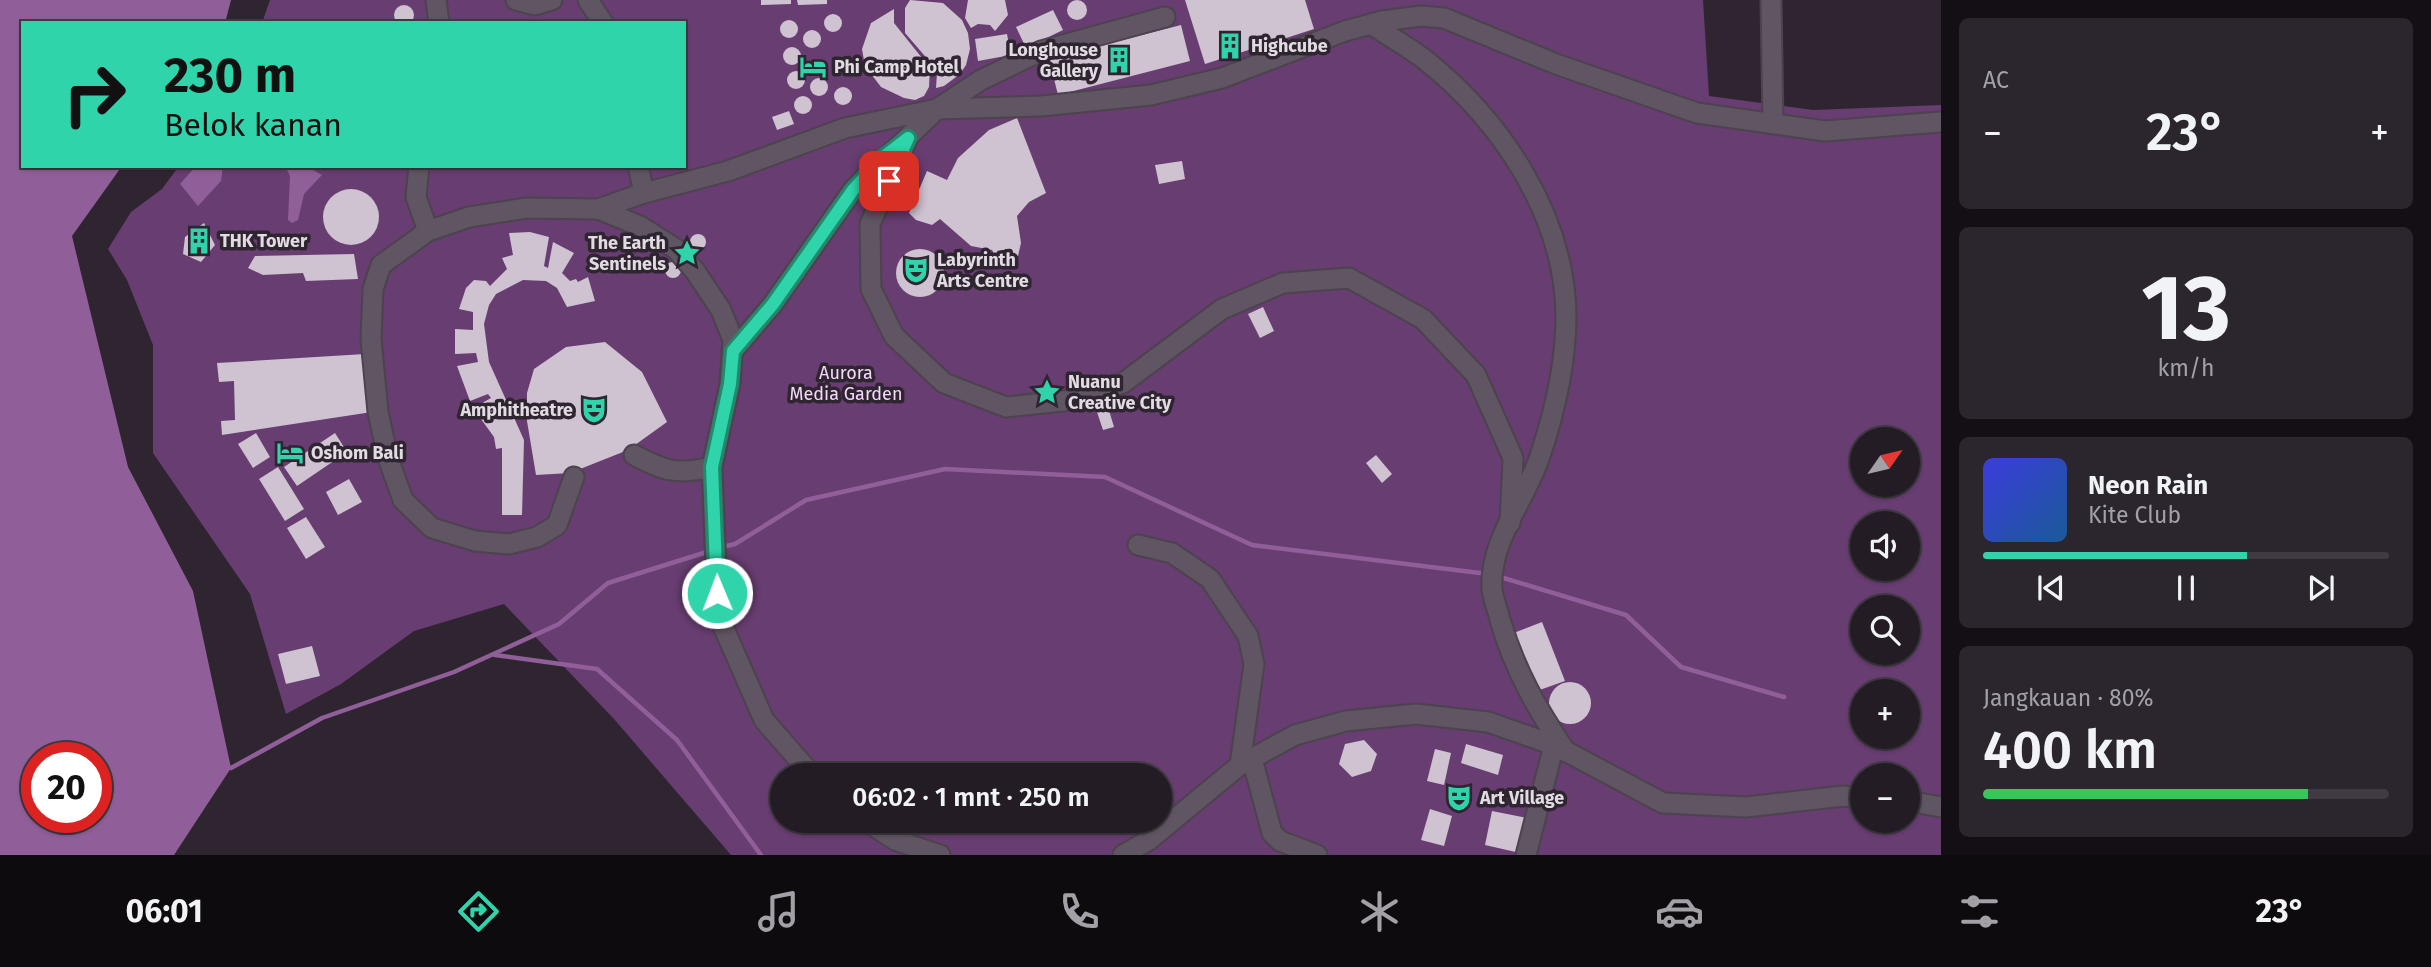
<!DOCTYPE html>
<html lang="id">
<meta charset="utf-8">
<style>
:root{--surface:#231c25;--page:#2b252d;--text:#f1f3f6;--muted:#a3a1a7;--line:#403a42;--accent:#2fd4aa}
body{margin:0;font-family:"Fira Sans",sans-serif;background:var(--page);color:var(--text);height:100vh;display:flex;flex-direction:column;font-size:26px;white-space:nowrap}
*{box-sizing:border-box;margin:0}
p{font-size:23px;color:var(--muted)}
.icon{flex:none;width:38px;height:38px;fill:none;stroke:currentColor;stroke-width:2;stroke-linecap:round;stroke-linejoin:round}
.map{position:relative;flex:1;overflow:hidden}
.drawer{display:flex;flex-direction:column;gap:18px;padding:18px;background:#130f14;width:490px}
.drawer>*{flex:none}
.hud{position:absolute;left:21px;top:21px;width:665px;height:147px;border-radius:0px;box-shadow:0 2px 5px #0004,0 0 0 2px var(--line);background:#2fd4aa;color:#111;overflow:hidden}
.needle{width:46px;rotate:56deg}
.buttons{position:absolute;left:1850px;top:427px;display:grid;gap:14px}
.buttons a{display:grid;place-items:center;width:70px;height:70px;border-radius:50%;background:var(--surface);box-shadow:0 2px 5px #0004,0 0 0 2px var(--line);font-size:35px}
.speed{position:absolute;left:21px;top:742px;display:flex;gap:14px;font-size:35px;font-weight:700;text-align:center}
.speed>*{display:grid;place-content:center;width:91px;height:91px;border-radius:50%;background:var(--surface);box-shadow:0 2px 5px #0004,0 0 0 2px var(--line);line-height:1}
.speed .limit{border:10px solid #d22;background:#fff;color:#111}
.pin{position:absolute;display:grid;place-items:center;width:60px;height:60px;color:#fff;margin:-30px;border-radius:14px;box-shadow:0 4px 10px #0006}
.me{position:absolute;width:77px;margin:-38px;rotate:359deg;stroke-linejoin:round;filter:drop-shadow(0 0 5px #0008)}
.turn{display:flex;align-items:center;gap:24px;height:147px;padding:0 28px;font-size:32px}
.turn .icon{width:91px;height:91px;stroke-width:2.5}
.turn b{display:block;font-size:49px;line-height:60px}
.big{font-size:52px;font-weight:600;line-height:1.1}
.drawer .tile{flex:1;display:flex;flex-direction:column;justify-content:center;gap:10px;min-width:0;padding:0 24px;border-radius:10px;background:var(--page)}
.drawer .dial{align-items:center;gap:0}
.dial b{font-size:91px;line-height:1}
.song{display:flex;align-items:center;gap:21px}
.cover{width:84px;height:84px;border-radius:10px;background:linear-gradient(135deg,hsl(240 70% 55%),hsl(210 70% 35%))}
.played{height:7px;border-radius:4px;background:linear-gradient(90deg,var(--accent) 65%,var(--line) 65%)}
.keys{display:flex;justify-content:space-around;direction:ltr}
.heat{display:flex;justify-content:space-between;align-items:center;font-size:38px;direction:ltr}
.charge{height:10px;border-radius:5px;background:linear-gradient(90deg,#34c759 80%,var(--line) 0)}
.trip{position:absolute;left:770px;top:763px;width:402px;height:70px;border-radius:35px;background:var(--surface);box-shadow:0 2px 5px #0004,0 0 0 2px var(--line);font-weight:600;line-height:70px;text-align:center}
.tabs{display:flex;height:112px;justify-content:space-around;align-items:center;background:#0e0b0f;color:var(--muted)}
.tabs .icon{width:49px;height:49px}
.tabs .selected{color:var(--accent)}
.tabs b{font-size:32px;color:var(--text)}
main{display:flex;flex:1;min-height:0}
.map>svg:first-child{display:block}
.green{fill:#683d71;fill-rule:evenodd}
.water{fill:#905f9a;fill-rule:evenodd}
.lines{fill:none;stroke-linecap:round;stroke-linejoin:round}
.stream{stroke:#905f9a;stroke-width:4.5}
.building{fill:#cfc2d1}
.minor-casing{stroke:#4c434e;stroke-width:23}
.minor{stroke:#605562;stroke-width:19}
.route-casing{stroke:#1f8a6e;stroke-width:18}
.route{stroke:#2fd4aa;stroke-width:12}
.labels{text-anchor:middle;stroke-width:7;stroke-linejoin:round;paint-order:stroke}
.poi-label{font-size:18px;font-weight:bold;fill:#e2dbe3;stroke:#2f2531;text-anchor:start}
.park-label{font-size:18px;fill:#f4d8fa;stroke:#2f2531}
</style>
<main>
<div class="map">
<svg width="1941" height="855" viewBox="0 0 1941 855">
<rect width="100%" height="100%" fill="#2f2531"/>
<path class="green" d="M270,0H1703L1709,96L1813,110L1941,105V855H731L614,719L504,604L414,631L341,684L286,714L250,594L153,453V345L127,280L108,249L131,212L162,189L179,166H684V23H262ZM1862,439H1908V485H1862ZM1862,523H1908V569H1862ZM1862,607H1908V653H1862ZM1862,691H1908V737H1862ZM782,775H1160V821H782ZM1862,775H1908V821H1862Z"/>
<g class="water">
<path d="M0,0H231L225,23H23V166H122L72,236L128,467L193,591L231,768L174,855H0ZM37,758H96V817H37Z"/>
<path d="M196,166H223L221,181L198,206L180,184Z"/>
<path d="M285,166H306L322,175L304,194L298,220L292,223L288,220L290,176Z"/>
</g>
<g class="lines">
<g class="stream">
<path d="M722,547L735,544L806,500L945,469L1105,477L1252,545L1488,574"/>
<path d="M1497,576L1626,615L1681,667L1784,697"/>
<path d="M495,655L597,669L677,740L761,855"/>
<path d="M231,768L322,718L454,672L559,624L608,583L710,551"/>
</g>
</g>
<g class="building">
<path d="M761,0H791V4L761,5Z"/>
<path d="M797,0H827V4L798,5Z"/>
<path d="M910,0L943,3L962,20L968,33L970,49L966,65L960,74L944,86L936,88L937,73L930,62L905,33V8Z"/>
<path d="M968,0H1005L1008,15L995,31L990,25L978,24L971,28L965,18Z"/>
<path d="M1185,0H1305L1314,29L1205,64Z"/>
<circle cx="1077" cy="10" r="10"/>
<circle cx="404" cy="15" r="10"/>
<path d="M894,9V23L930,68L929,87L924,96L915,100L904,98L881,87L865,66L862,49L871,23Z"/>
<path d="M1053,10L1063,30L1026,48L1016,27Z"/>
<circle cx="833" cy="23" r="9"/>
<circle cx="789" cy="29" r="9"/>
<path d="M1181,25L1190,61L1058,95L1049,59Z"/>
<circle cx="812" cy="39" r="9"/>
<path d="M1007,34L1011,55L978,61L975,39Z"/>
<circle cx="792" cy="56" r="9"/>
<circle cx="796" cy="80" r="9"/>
<circle cx="819" cy="87" r="9"/>
<circle cx="843" cy="96" r="9"/>
<circle cx="803" cy="105" r="9"/>
<path d="M789,111L794,124L777,130L772,117Z"/>
<path d="M1017,118L1046,193L1029,202L1017,216L1021,243L1018,256L998,261L992,250L971,246L940,219L932,225L916,220L909,213L927,171L947,180L958,158L989,130Z"/>
<path d="M1182,161L1185,179L1159,184L1155,165Z"/>
<circle cx="351" cy="217" r="28"/>
<path d="M204,223L215,245L201,262L183,254L185,237Z"/>
<path d="M530,232L549,237L544,266L548,268L553,242L574,253L562,273L570,281L576,279L578,282L588,277L595,301L567,307L557,288L546,281L523,280L496,294L489,305L484,324L489,362L524,440L522,515H502V448L496,449L494,437L473,408L491,398L488,394L470,401L457,366L478,362L476,353L455,354V329L473,330V312L459,309L466,288L474,280L486,281L490,286L507,269L502,258L513,255L509,233Z"/>
<circle cx="698" cy="242" r="8"/>
<circle cx="920" cy="273" r="24"/>
<path d="M354,254L358,279L306,281L303,273L263,275L248,268L255,256Z"/>
<circle cx="673" cy="270" r="8"/>
<path d="M1263,307L1274,331L1260,338L1248,314Z"/>
<path d="M605,342L642,372L667,422L628,450L570,473L536,475L527,421V393L534,369L566,347Z"/>
<path d="M365,354L372,412L222,435L221,421L235,420L234,381L219,382L217,363Z"/>
<path d="M1105,397L1114,427L1103,430L1093,400Z"/>
<path d="M256,433L270,457L253,468L238,444Z"/>
<path d="M335,433L347,452L297,486L284,467Z"/>
<path d="M1376,455L1392,474L1382,483L1366,463Z"/>
<path d="M278,467L304,509L285,521L259,479Z"/>
<path d="M349,479L362,502L338,515L326,492Z"/>
<path d="M306,517L325,547L306,559L287,528Z"/>
<path d="M1542,622L1565,681L1534,692L1511,634Z"/>
<path d="M312,646L320,676L286,684L278,654Z"/>
<circle cx="1570" cy="703" r="21"/>
<path d="M1364,740L1377,754L1371,771L1352,777L1339,764L1345,744Z"/>
<path d="M1466,744L1503,755L1498,775L1461,763Z"/>
<path d="M1435,749L1451,753L1444,785L1427,781Z"/>
<path d="M1430,809L1452,816L1444,846L1421,840Z"/>
<path d="M1492,811L1527,818L1520,853L1485,845Z"/>
</g>
<g class="lines">
<g class="minor-casing">
<g id="minor">
<path d="M436,0L439,23"/>
<path d="M516,0L535,5L552,0"/>
<path d="M588,0L603,23"/>
<path d="M1771,0L1773,124"/>
<path d="M1371,24C1388,36 1407,46 1424,59C1501,120 1565,215 1566,316C1566,364 1555,411 1540,456C1526,499 1489,541 1492,589C1493,599 1498,610 1500,620C1515,671 1537,709 1566,752"/>
<path d="M908,138L870,224L871,289L894,336L944,383L1006,407L1072,400L1123,383L1222,309L1283,283L1349,278L1423,319L1476,375L1513,458L1510,523"/>
<path d="M419,166L416,197L428,231"/>
<path d="M638,166L644,193"/>
<path d="M598,209L640,226L676,249L695,271L721,310L733,340L730,384L712,467L717,593L722,624L764,720L812,775"/>
<path d="M733,351L773,304L853,190L937,109L981,80L1041,51L1165,17"/>
<path d="M634,455C664,471 677,475 712,467"/>
<path d="M574,477L557,525L537,537L509,544L475,541L432,528L403,500L388,458L378,412L371,339L373,289L381,265L428,231L469,217L526,208L598,209L644,193L728,171L845,128L937,109L1041,106L1151,95L1222,78L1345,31L1382,21L1421,16L1444,18L1556,64L1697,113L1825,131L1941,122"/>
<path d="M1138,545L1172,553L1210,579L1248,636L1254,664L1240,765"/>
<path d="M1252,759L1272,833L1280,841L1317,855"/>
<path d="M1908,801L1941,807"/>
<path d="M866,821L895,840L940,855"/>
<path d="M1123,855L1149,840L1240,765L1295,735L1346,721L1416,714L1488,722L1554,745L1663,803L1746,807L1843,796L1862,798"/>
<path d="M1526,855L1554,745"/>
</g>
</g>
<use href="#minor" class="minor"/>
</g>
<g class="lines">
<g class="route-casing">
<path id="route" d="M717,593L712,467L730,384L733,351L773,304L853,190L881,159L908,138L889,181"/>
</g>
<use href="#route" class="route"/>
</g>
<defs>
<g id="building-bare" transform="scale(2.1)"><path d="M-4-6H4V6H1V3H-1V6H-4ZM-2.5-4.3h1.7v1.8h-1.7ZM.8-4.3h1.7v1.8H.8ZM-2.5-1h1.7V.8h-1.7ZM.8-1h1.7V.8H.8Z" fill="#2fd4aa" stroke="#2f2531" stroke-width="2.5" paint-order="stroke"/></g>
<g id="hotel-bare" transform="scale(2.1)"><path d="M-6-4.5h1.5V1H6V5H4.5V3h-9V5H-6ZM-4 0a1.8 1.8 0 1 1 3.6 0ZM.5 0V-2.5h3Q6-2.5 6 0Z" fill="#2fd4aa" stroke="#2f2531" stroke-width="2.5" paint-order="stroke"/></g>
<g id="sight-bare" transform="scale(2.1)"><path d="M0-6L1.8-2.2L6-1.7L2.9 1.2L3.7 5.4L0 3.3L-3.7 5.4L-2.9 1.2L-6-1.7L-1.8-2.2Z" fill="#2fd4aa" stroke="#2f2531" stroke-width="2.5" paint-order="stroke"/></g>
<g id="theatre-bare" transform="scale(2.1)"><path d="M-5-5.5Q0-4 5-5.5V0Q5 5 0 6Q-5 5-5 0ZM-3.3-2.5H-1v1.5H-3.3ZM1-2.5H3.3v1.5H1ZM-2.8 1Q0 5.5 2.8 1Z" fill="#2fd4aa" stroke="#2f2531" stroke-width="2.5" paint-order="stroke"/></g>
</defs>
<g fill-rule="evenodd">
<use href="#building-bare" x="1230" y="46"/>
<use href="#building-bare" x="1119" y="60"/>
<use href="#hotel-bare" x="813" y="67"/>
<use href="#building-bare" x="199" y="241"/>
<use href="#sight-bare" x="687" y="253"/>
<use href="#theatre-bare" x="916" y="270"/>
<use href="#sight-bare" x="1047" y="392"/>
<use href="#theatre-bare" x="594" y="410"/>
<use href="#hotel-bare" x="290" y="453"/>
<use href="#theatre-bare" x="1459" y="798"/>
</g>
<g class="labels">
<g class="poi-label">
<text x="1251" y="52">Highcube</text>
<text x="1098" y="56" text-anchor="end">Longhouse<tspan x="1098" dy="21">Gallery</tspan></text>
<text x="834" y="73">Phi Camp Hotel</text>
<text x="220" y="247">THK Tower</text>
<text x="666" y="249" text-anchor="end">The Earth<tspan x="666" dy="21">Sentinels</tspan></text>
<text x="937" y="266">Labyrinth<tspan x="937" dy="21">Arts Centre</tspan></text>
<text x="1068" y="388">Nuanu<tspan x="1068" dy="21">Creative City</tspan></text>
<text x="573" y="416" text-anchor="end">Amphitheatre</text>
<text x="311" y="459">Oshom Bali</text>
<text x="1480" y="804">Art Village</text>
</g>
<g class="park-label">
<text x="846" y="379">Aurora<tspan x="846" dy="21">Media Garden</tspan></text>
</g>
</g>
</svg>
<div class="buttons">
<a><svg class="needle" viewBox="-14 -14 28 28"><path d="M0-13l5 13h-10z" fill="#e53935"/><path d="M0 13l5-13h-10z" fill="#a3a1a7"/></svg></a>
<a><svg class="icon" aria-label="sound" viewBox="0 0 24 24"><path d="M4 9h4l5-4v14l-5-4H4zM17 9q2 3 0 6"/></svg></a>
<a><svg class="icon" aria-label="search" viewBox="0 0 24 24"><circle cx="10" cy="10" r="6"/><path d="M15 15l6 6"/></svg></a>
<a>+</a>
<a>−</a>
</div>
<div class="speed"><div class="limit">20</div></div>
<div class="pin" style="left:889px;top:181px;background:#d93025"><svg class="icon" aria-label="arrive" viewBox="0 0 24 24"><path d="M6 21V4h12l-3 4 3 4H6"/></svg></div>
<svg class="me" style="left:717px;top:593px" viewBox="-20 -20 40 40"><circle r="17" fill="#2fd4aa" stroke="#fff" stroke-width="3"/><path d="M0-11L8 9 0 5-8 9z" fill="#fff"/></svg>
<div class="trip">06:02 · 1 mnt · 250 m</div>
<div class="hud">
<div class="turn"><svg class="icon" aria-label="right" viewBox="0 0 24 24"><path d="M7 20v-9h11M14 6l5 5-5 5"/></svg><div><b>230 m</b>Belok kanan</div></div>
</div>
</div>
<section class="drawer">
<div class="tile"><p>AC</p>
<div class="heat"><a>−</a><b class="big">23°</b><a>+</a></div>
</div>
<div class="tile dial"><b>13</b><p>km/h</p></div>
<div class="tile">
<div class="song"><i class="cover"></i><div><b>Neon Rain</b><p>Kite Club</p></div></div>
<div class="played"></div>
<div class="keys"><svg class="icon" aria-label="previous" viewBox="0 0 24 24"><path d="M18 5L8 12l10 7zM5 5v14"/></svg><svg class="icon" aria-label="pause" viewBox="0 0 24 24"><path d="M8 5v14M16 5v14"/></svg><svg class="icon" aria-label="next" viewBox="0 0 24 24"><path d="M6 5l10 7-10 7zM19 5v14"/></svg></div>
</div>
<div class="tile"><p>Jangkauan · 80%</p><b class="big">400 km</b><div class="charge"></div></div>
</section>
</main>
<nav class="tabs">
<b>06:01</b>
<svg class="icon selected" aria-label="directions" viewBox="0 0 24 24"><path d="M12 3l9 9-9 9-9-9zM9 14v-3h6M13 9l2 2-2 2"/></svg>
<svg class="icon" aria-label="music" viewBox="0 0 24 24"><path d="M9 18V5l10-2v13"/><circle cx="6" cy="18" r="3"/><circle cx="16" cy="16" r="3"/></svg>
<svg class="icon" aria-label="phone" viewBox="0 0 24 24"><path d="M5 4h4l2 5-3 2q2 4 5 5l2-3 5 2v4C11 20 4 13 5 4z"/></svg>
<svg class="icon" aria-label="climate" viewBox="0 0 24 24"><path d="M12 3v18M4 7l16 10M4 17L20 7"/></svg>
<svg class="icon" aria-label="car" viewBox="0 0 24 24"><path d="M5 17H2v-5l4-1 3-4h7l3 4 3 1v5h-3M9 17h6M6 11h13"/><circle cx="7" cy="17" r="2"/><circle cx="17" cy="17" r="2"/></svg>
<svg class="icon" aria-label="filters" viewBox="0 0 24 24"><path d="M4 7h16M4 17h16"/><circle cx="9" cy="7" r="2"/><circle cx="15" cy="17" r="2"/></svg>
<b>23°</b>
</nav>
